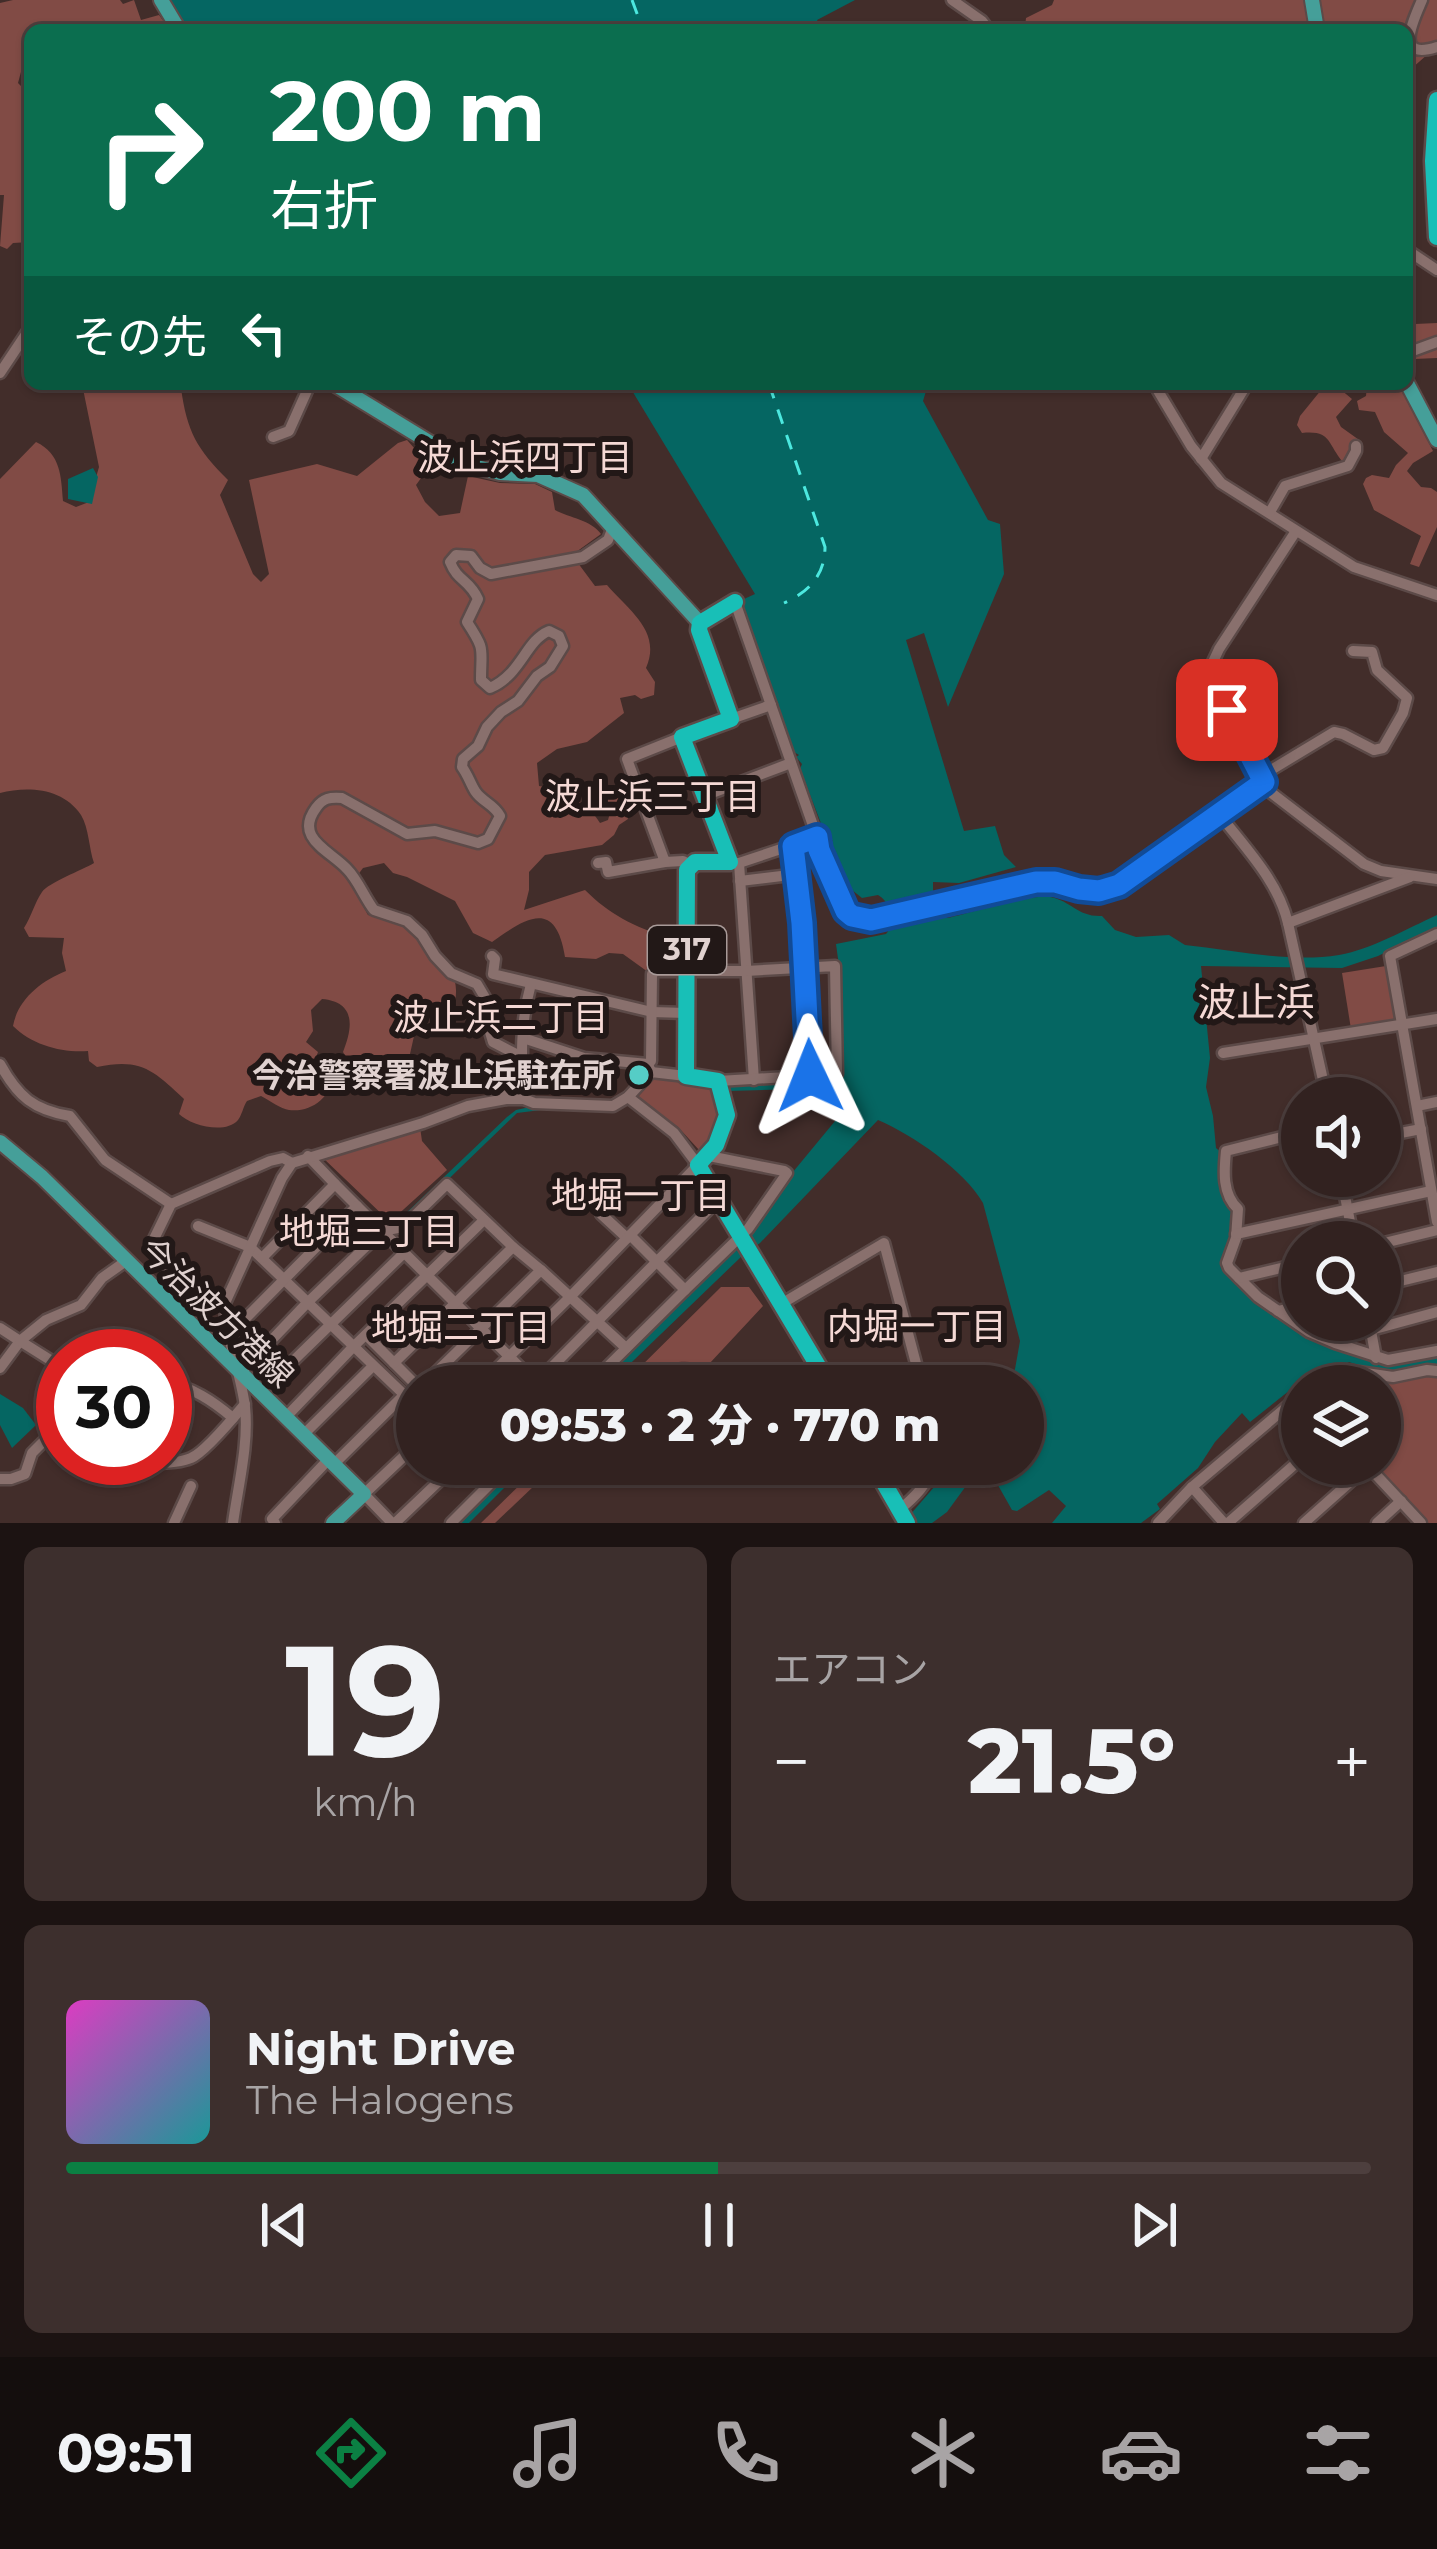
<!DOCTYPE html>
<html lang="ja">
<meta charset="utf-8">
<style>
:root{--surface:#322220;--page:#3d2f2d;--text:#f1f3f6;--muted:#a8a4a5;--line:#4d3f3e;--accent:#0b8043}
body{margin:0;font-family:Montserrat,"Noto Sans JP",sans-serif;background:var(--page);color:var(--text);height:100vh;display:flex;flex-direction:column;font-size:45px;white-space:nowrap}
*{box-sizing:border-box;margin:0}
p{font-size:39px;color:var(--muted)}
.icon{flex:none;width:66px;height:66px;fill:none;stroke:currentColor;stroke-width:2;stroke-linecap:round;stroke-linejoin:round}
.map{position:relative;height:1523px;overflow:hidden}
.sheet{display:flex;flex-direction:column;gap:24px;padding:24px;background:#1c1312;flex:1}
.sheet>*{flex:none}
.guide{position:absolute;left:24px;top:24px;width:1389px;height:366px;border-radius:18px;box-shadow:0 3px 9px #0004,0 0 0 3px var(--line);background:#0b6e4f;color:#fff;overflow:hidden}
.fabs{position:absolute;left:1281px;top:1077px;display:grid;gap:24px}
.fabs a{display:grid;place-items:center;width:120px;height:120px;border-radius:50%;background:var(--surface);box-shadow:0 3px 9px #0004,0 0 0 3px var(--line);font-size:60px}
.speed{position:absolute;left:36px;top:1329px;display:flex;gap:24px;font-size:60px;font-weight:700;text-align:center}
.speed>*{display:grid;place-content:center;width:156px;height:156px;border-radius:50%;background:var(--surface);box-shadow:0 3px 9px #0004,0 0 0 3px var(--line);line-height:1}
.speed .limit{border:18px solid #d22;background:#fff;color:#111}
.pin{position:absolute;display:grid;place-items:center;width:102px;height:102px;color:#fff;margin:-51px;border-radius:24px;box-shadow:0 6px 18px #0006}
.me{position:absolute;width:132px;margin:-66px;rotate:358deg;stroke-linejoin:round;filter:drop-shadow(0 0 9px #0008)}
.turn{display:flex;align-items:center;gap:42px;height:252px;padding:0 48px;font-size:54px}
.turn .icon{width:156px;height:156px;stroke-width:2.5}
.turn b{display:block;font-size:84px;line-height:102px}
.then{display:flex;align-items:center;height:114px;padding:0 48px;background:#0003;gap:24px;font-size:45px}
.big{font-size:90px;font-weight:800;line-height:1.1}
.sheet .widget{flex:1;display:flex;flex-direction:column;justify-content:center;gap:18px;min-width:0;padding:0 42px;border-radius:18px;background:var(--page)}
.sheet .dial{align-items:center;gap:0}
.dial b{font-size:156px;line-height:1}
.song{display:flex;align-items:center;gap:36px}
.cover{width:144px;height:144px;border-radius:18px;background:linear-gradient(135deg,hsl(310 70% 55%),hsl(180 70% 35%))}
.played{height:12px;border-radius:6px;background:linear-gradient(90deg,var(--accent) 50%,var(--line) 50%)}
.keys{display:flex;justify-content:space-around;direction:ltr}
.heat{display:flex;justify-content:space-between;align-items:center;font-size:66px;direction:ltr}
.sheet .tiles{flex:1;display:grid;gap:24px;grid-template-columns:1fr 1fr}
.widget:last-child{grid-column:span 2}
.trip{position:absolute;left:396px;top:1365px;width:648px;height:120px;border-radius:60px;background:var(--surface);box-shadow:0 3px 9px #0004,0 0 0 3px var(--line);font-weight:800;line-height:120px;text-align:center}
.dock{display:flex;height:192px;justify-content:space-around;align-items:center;background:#140e0d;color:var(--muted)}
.dock .icon{width:84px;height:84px}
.dock .selected{color:var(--accent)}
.dock b{font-size:54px;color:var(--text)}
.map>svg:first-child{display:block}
.green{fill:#814b45}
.water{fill:#056662}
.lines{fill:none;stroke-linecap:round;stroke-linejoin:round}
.ferry{stroke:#4ce8df;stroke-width:3;stroke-dasharray:15 12;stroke-linecap:butt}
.minor-casing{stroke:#5c4a48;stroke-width:15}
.major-casing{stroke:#5c4a48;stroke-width:18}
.highway-casing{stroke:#5c4a48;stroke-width:21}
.minor{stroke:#89706d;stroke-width:10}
.major{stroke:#459f99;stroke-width:14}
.highway{stroke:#18bfb7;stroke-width:16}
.route-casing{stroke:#114b97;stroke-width:30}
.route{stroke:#1a73e8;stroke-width:21}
.poi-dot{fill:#55cdc6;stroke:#221817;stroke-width:4.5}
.labels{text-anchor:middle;stroke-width:12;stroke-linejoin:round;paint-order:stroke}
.shield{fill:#221817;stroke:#a89a98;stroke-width:3}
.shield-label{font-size:30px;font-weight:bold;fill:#e1d2d0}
.poi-label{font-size:33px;font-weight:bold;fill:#e1d2d0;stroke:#221817;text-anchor:end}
.street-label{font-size:33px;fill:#e1d2d0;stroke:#221817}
.neighbourhood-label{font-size:36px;fill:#f5d9d5;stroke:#221817}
.quarter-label{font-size:39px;fill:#f5d9d5;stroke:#221817}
</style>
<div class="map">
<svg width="1437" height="1523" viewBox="0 0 1437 1523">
<rect width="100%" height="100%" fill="#422d2a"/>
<g class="green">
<path d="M13,0H120L123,4L134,0L141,20L159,15L170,30H30V59L22,68L18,83L30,95V214L24,222L27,231L30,230V242L13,243L7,249L0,246L4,195H0V3Z"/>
<path d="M1054,0H1437V46L1411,69L1407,129V30H1028L1025,27L1026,18L1052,5Z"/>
<path d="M1437,323V358L1414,359L1407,345L1415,324Z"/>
<path d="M82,384H172L181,388C187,432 197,449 228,480L220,495L253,574L261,582L269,574L249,480L317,464L357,476L398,443L407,440L430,466L416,485L425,502L439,516L460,513L468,476L500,483L535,484L552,492L555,510C570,518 591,520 601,534L572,555L595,586L607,585C629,611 662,631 646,668L655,682L654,695L641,699L635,695L620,698L624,713L587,742L557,749L537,763L539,786C563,790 587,801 600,823L608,820L610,813L606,796L614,793L622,803L628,819L619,825L614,835L602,845L545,855L529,872V890L524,910L585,890C609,914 634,927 667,937L668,953L648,972L623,954L609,953L596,959L565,957C556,900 528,916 492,942L473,933L455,901L407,877L393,873L384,863L363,868L351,884L368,915C380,918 394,921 405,926C433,940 462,968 455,1001L419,1014L410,1054L385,1069L373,1058L349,1062L343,1052C353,1027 356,1002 322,999L311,1010L313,1031L306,1042L318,1052L314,1063L317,1075H332C333,1096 311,1113 289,1110C281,1109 269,1100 261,1096L247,1101C243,1107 242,1115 238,1120C225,1135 190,1125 179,1114L184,1099C153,1070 141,1058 97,1067L89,1061L88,1051C62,1053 32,1045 13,1026C18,999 41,981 66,971L62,953L64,938L29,937L24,928C31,917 35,902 42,892C48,883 82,870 94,863C89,849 89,828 81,815C63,788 28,786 0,793V479L36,442C61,454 61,476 63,501L76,507L89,502L99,467Z"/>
<path d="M1326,384H1334L1352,399L1336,417L1341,427L1362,442L1360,455L1343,462C1327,444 1332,430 1302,433L1297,425L1300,416Z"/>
<path d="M1367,384H1398L1433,451L1413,463L1407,471L1421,487L1431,488L1437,492V527L1419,567L1410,564L1421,536L1374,510L1363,484L1366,478L1372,475L1389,478L1396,465L1408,453L1384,432L1375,412L1359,410L1357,401L1366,396Z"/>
<path d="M1386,966L1395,1022L1351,1029L1342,973Z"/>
<path d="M656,1077L710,1085L722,1114L711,1142L700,1151L678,1127L636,1099Z"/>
<path d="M420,1127L422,1141L447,1170L393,1219L388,1220L322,1157Z"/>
<path d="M721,1287H749L763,1306L709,1364C673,1359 665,1361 638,1386H621Z"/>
<path d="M1427,1372L1437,1374V1523H1428L1373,1464H1380V1390L1389,1382Z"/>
<path d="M541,1464H557L495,1523H481Z"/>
</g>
<g class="water">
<path d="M170,0H855L817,20L821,30H193L179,18Z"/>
<path d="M628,384H938L927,388L923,401L988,520L1000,524L1004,574L948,707L924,633L906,640L964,831L995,826L1004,855L1016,867L959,883L933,882V892L928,894L932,909H940L943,916L947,918C971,913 1028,894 1050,897C1072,901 1077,917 1102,916L1115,930L1136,937L1169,935L1185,945C1234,950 1289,963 1339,955C1372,949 1406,929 1437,915V927L1378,956L1342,968L1201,966L1210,1058L1206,1087L1213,1116L1216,1148L1223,1154C1221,1175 1218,1195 1234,1210V1226L1229,1230V1251L1221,1264L1223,1271L1267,1311L1312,1339L1384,1365L1437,1357V1367L1384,1374L1349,1362L1317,1380L1299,1383L1250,1422L1242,1413L1215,1442L1198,1468L1157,1504L1160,1509L1141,1523H1052L1066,1506L1049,1490L1017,1511L1012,1510L986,1464H1023V1386H1006L1015,1369L1020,1341L983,1203C964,1170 913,1135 878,1120L760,1243L742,1256L607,1386H592L749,1235L783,1184L840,1115L838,1088L728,1091V1085L838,1075L839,966L836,944L886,934L894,924C890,912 889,901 878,895L862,898L852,890L831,842L833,840L829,841L824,831L800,769L802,764L796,757L799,755L794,752L743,604L744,599L755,594Z"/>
<path d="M93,468L98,477L92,504L68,499V479Z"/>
<path d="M539,1105L541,1110L517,1113L401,1225L391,1226L390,1222L404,1215L507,1117L516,1110Z"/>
<path d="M0,1394L23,1408L36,1425L12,1448L0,1425Z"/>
<path d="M479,1464H490L501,1473L512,1464H528L469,1523H455L495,1480Z"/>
<path d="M954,1464H982L947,1512L932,1523H903Z"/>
</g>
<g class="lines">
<g class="ferry">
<path d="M632,0L643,30"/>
<path d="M769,384L825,547C825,575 809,592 784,603"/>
</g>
<g class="minor-casing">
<g id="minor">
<path d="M952,0L982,21L989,30"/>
<path d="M1422,0C1413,21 1393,61 1437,47"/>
<path d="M1407,250L1437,270"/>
<path d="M1407,353L1437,342"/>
<path d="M0,373L30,328"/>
<path d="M1154,384L1191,446L1221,483L1354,567L1437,595"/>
<path d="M273,437L289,431L310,384"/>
<path d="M1201,459L1247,384"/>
<path d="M1270,512L1285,486L1348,466L1356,451V446"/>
<path d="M1296,531L1219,649L1212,664L1214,686L1264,782L1261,785L1364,864L1381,871L1437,879"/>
<path d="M735,602L817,837C820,854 837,908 853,916C861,921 872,920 882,919L1036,882H1055L1079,889L1099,891L1119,885L1261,785"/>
<path d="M731,719L771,705"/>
<path d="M682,737L627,759L665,862L683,861L691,865"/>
<path d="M1261,776L1334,732L1343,734L1374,750L1383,748L1403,713L1407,698L1377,670L1372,652L1353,651"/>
<path d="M704,796L791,763"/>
<path d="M1220,815C1246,849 1278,881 1288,923"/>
<path d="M793,846L802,923L810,1076"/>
<path d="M598,863L606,862L608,872L665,862"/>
<path d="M733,863H739L817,837"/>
<path d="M739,863L754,1080"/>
<path d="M740,881L798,874"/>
<path d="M1437,934L1390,956L1437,1222"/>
<path d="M492,956L495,959L493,974L652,1012L686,1013"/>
<path d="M523,1038L584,1058L648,1064"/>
<path d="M1223,1053L1437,1019"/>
<path d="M520,1056L493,1042L487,1022V1001L477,984L451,973L435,956L422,935L407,921L374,910C364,897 358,880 347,869C329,850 294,838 316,808C323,798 330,797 342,798L407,834L435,831L478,843L488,839L500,816C494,804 482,802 475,791C470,783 468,775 462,767L463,759L478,746L487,727L501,712L518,701L537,676L550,667L563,646L559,636L549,631C525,641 522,674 490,688L481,680C481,647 486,651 467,622L478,599C469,579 458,582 450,562L456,555L471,556L480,568L491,574L583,557L608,540L613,527"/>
<path d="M0,1064C18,1097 34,1110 70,1116L105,1160L171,1204"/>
<path d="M651,1072L648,1064L651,1061L652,974L656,971H746L835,966L837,1074L718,1081"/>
<path d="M502,1074L506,1099"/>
<path d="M1327,1098L1288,923L1410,877"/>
<path d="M524,1099C521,1060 520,1023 531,984"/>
<path d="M1417,1106L1437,1102"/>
<path d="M1302,1132L1226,1151C1224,1171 1222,1194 1238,1209L1236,1238L1227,1263L1229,1268L1258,1297L1309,1332L1335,1343L1388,1360L1437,1351"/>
<path d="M1380,1137L1421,1129"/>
<path d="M308,1156L335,1184"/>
<path d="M1341,1176L1354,1242"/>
<path d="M601,1214L627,1238"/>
<path d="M198,1226L250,1247L417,1407"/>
<path d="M1236,1234L1431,1191"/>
<path d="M1380,1244L1437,1230"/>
<path d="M513,1247L541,1270"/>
<path d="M262,1258L335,1184L357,1206"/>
<path d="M1239,1278L1302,1263"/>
<path d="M1380,1286L1437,1272"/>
<path d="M685,1290L748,1229L787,1173L784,1171L709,1156"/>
<path d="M781,1304L884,1243L922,1386"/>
<path d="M174,1305L178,1283L152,1243L171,1204L270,1161L283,1158L292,1163"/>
<path d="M1278,1311L1302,1305"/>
<path d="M1369,1320L1376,1358"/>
<path d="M0,1328L20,1341L0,1368"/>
<path d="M1371,1330L1437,1312"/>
<path d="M229,1335L357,1206L539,1386"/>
<path d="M366,1335L417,1386"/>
<path d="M293,1361L404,1253"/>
<path d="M63,1368L20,1341L46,1320L81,1305L102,1278L126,1261"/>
<path d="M240,1373L307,1303L382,1231L403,1227L447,1184L513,1247L394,1363"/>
<path d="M165,1382C192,1387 213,1401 233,1418"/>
<path d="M422,1386L541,1270L626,1348"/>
<path d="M479,1386L570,1297L698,1165L674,1133L628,1097"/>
<path d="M533,1386L718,1200"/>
<path d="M588,1386L685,1290L630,1235"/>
<path d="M1319,1386L1352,1371L1393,1377L1427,1370L1437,1371"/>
<path d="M286,1417L353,1347L484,1220"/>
<path d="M303,1435L373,1366"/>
<path d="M107,1458C121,1465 176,1465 191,1458C204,1453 235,1416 245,1404"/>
<path d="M1366,1464L1421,1523"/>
<path d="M333,1465L404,1395"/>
<path d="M695,1478L709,1476L738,1464"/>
<path d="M0,1479H11L25,1474L32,1453L46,1439L63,1449"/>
<path d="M1192,1487L1224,1523"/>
<path d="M899,1510C915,1497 928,1484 934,1464"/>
<path d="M174,1523L191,1486"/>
<path d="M233,1523C238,1486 249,1444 245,1407C241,1372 225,1338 225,1303L282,1178L292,1163L423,1123L468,1106L506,1099H524L534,1103L613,1106L628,1097L651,1072L686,1076"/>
<path d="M275,1523L272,1519L328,1460"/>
<path d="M392,1523L364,1494L417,1444"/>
<path d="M395,1523L457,1464"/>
<path d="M451,1523L493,1481L476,1464"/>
<path d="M1158,1523L1192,1487L1302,1394"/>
<path d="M1228,1523L1302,1458"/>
<path d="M1304,1523L1368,1466"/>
<path d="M1377,1523L1401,1501"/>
</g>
</g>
<g class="major-casing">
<g id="major">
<path d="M161,0L179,30"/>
<path d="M1312,0L1317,30"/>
<path d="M1407,383L1437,440"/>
<path d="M334,384L465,464L500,473L538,475L583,495L700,623"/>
<path d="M0,1142L42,1177L364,1494L333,1523"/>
</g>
</g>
<g class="highway-casing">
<g id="highway">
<path d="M1437,100L1433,161L1437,237"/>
<path d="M735,602L700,623L699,630L731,719L682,737L730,862H695L687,870L686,1076L718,1081L727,1115L716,1145L698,1165L830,1386"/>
<path d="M873,1464L907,1523"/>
</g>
</g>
<use href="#minor" class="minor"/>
<use href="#major" class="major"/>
<use href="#highway" class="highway"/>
</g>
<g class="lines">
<g class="route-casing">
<path id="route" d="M810,1076L802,923L793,846L817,837L819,850L846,911L852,916L871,920L1036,882H1055L1079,889L1099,891L1119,885L1264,782L1227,710"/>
</g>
<use href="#route" class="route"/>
</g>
<circle class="poi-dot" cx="639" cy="1075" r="12"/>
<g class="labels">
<rect class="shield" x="648" y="926" width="78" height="48" rx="9"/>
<g class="shield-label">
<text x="687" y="960">317</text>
</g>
<g class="poi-label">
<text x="615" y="1087">今治警察署波止浜駐在所</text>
</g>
<g class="street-label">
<text transform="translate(217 1312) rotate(44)" y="12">今治波方港線</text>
</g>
<g class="neighbourhood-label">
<text x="525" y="470">波止浜四丁目</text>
<text x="653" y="809">波止浜三丁目</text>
<text x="501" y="1030">波止浜二丁目</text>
<text x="641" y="1208">地堀一丁目</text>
<text x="369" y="1244">地堀三丁目</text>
<text x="917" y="1339">内堀一丁目</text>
<text x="461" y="1340">地堀二丁目</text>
</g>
<g class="quarter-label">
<text x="1256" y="1016">波止浜</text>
</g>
</g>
</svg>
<div class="fabs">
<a><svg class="icon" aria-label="sound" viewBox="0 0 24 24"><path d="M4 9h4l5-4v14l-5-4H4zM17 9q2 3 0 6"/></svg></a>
<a><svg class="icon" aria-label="search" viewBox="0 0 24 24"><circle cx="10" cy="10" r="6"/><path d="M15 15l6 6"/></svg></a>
<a><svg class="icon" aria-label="layers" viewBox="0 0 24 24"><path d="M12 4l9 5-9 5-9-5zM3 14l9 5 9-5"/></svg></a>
</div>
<div class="speed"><div class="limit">30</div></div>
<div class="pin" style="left:1227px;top:710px;background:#d93025"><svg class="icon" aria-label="arrive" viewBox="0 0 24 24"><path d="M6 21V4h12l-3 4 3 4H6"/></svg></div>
<svg class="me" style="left:810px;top:1076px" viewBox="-20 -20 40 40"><path d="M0-17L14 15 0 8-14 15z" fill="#1a73e8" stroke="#fff" stroke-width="4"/></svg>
<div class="trip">09:53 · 2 分 · 770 m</div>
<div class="guide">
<div class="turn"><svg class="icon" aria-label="right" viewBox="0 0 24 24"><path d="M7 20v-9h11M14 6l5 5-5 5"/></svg><div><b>200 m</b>右折</div></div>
<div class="then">その先<svg class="icon" aria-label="left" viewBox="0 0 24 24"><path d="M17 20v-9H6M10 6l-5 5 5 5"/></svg></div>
</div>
</div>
<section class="sheet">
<div class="tiles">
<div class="widget dial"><b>19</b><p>km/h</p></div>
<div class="widget"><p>エアコン</p>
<div class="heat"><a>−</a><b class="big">21.5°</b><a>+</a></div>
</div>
<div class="widget">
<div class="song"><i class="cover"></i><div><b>Night Drive</b><p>The Halogens</p></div></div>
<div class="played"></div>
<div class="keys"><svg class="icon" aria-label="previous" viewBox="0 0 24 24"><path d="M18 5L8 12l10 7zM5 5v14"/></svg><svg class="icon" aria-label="pause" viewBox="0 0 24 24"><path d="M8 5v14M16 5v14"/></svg><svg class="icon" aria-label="next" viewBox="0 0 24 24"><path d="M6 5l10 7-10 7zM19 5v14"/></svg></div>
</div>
</div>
</section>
<nav class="dock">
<b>09:51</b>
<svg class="icon selected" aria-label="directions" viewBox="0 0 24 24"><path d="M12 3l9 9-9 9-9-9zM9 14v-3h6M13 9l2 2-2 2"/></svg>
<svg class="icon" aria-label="music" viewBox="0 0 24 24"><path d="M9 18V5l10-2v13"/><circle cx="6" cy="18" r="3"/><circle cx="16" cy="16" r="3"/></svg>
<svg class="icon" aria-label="phone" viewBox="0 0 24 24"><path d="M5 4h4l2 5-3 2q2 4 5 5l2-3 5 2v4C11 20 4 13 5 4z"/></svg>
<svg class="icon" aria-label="climate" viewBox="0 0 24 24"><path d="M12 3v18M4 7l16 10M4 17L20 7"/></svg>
<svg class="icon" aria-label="car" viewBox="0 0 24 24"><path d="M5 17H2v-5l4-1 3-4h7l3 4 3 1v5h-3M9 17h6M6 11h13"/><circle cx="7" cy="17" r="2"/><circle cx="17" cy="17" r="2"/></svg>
<svg class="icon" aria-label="filters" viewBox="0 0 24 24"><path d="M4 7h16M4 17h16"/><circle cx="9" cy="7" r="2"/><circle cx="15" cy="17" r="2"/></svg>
</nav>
